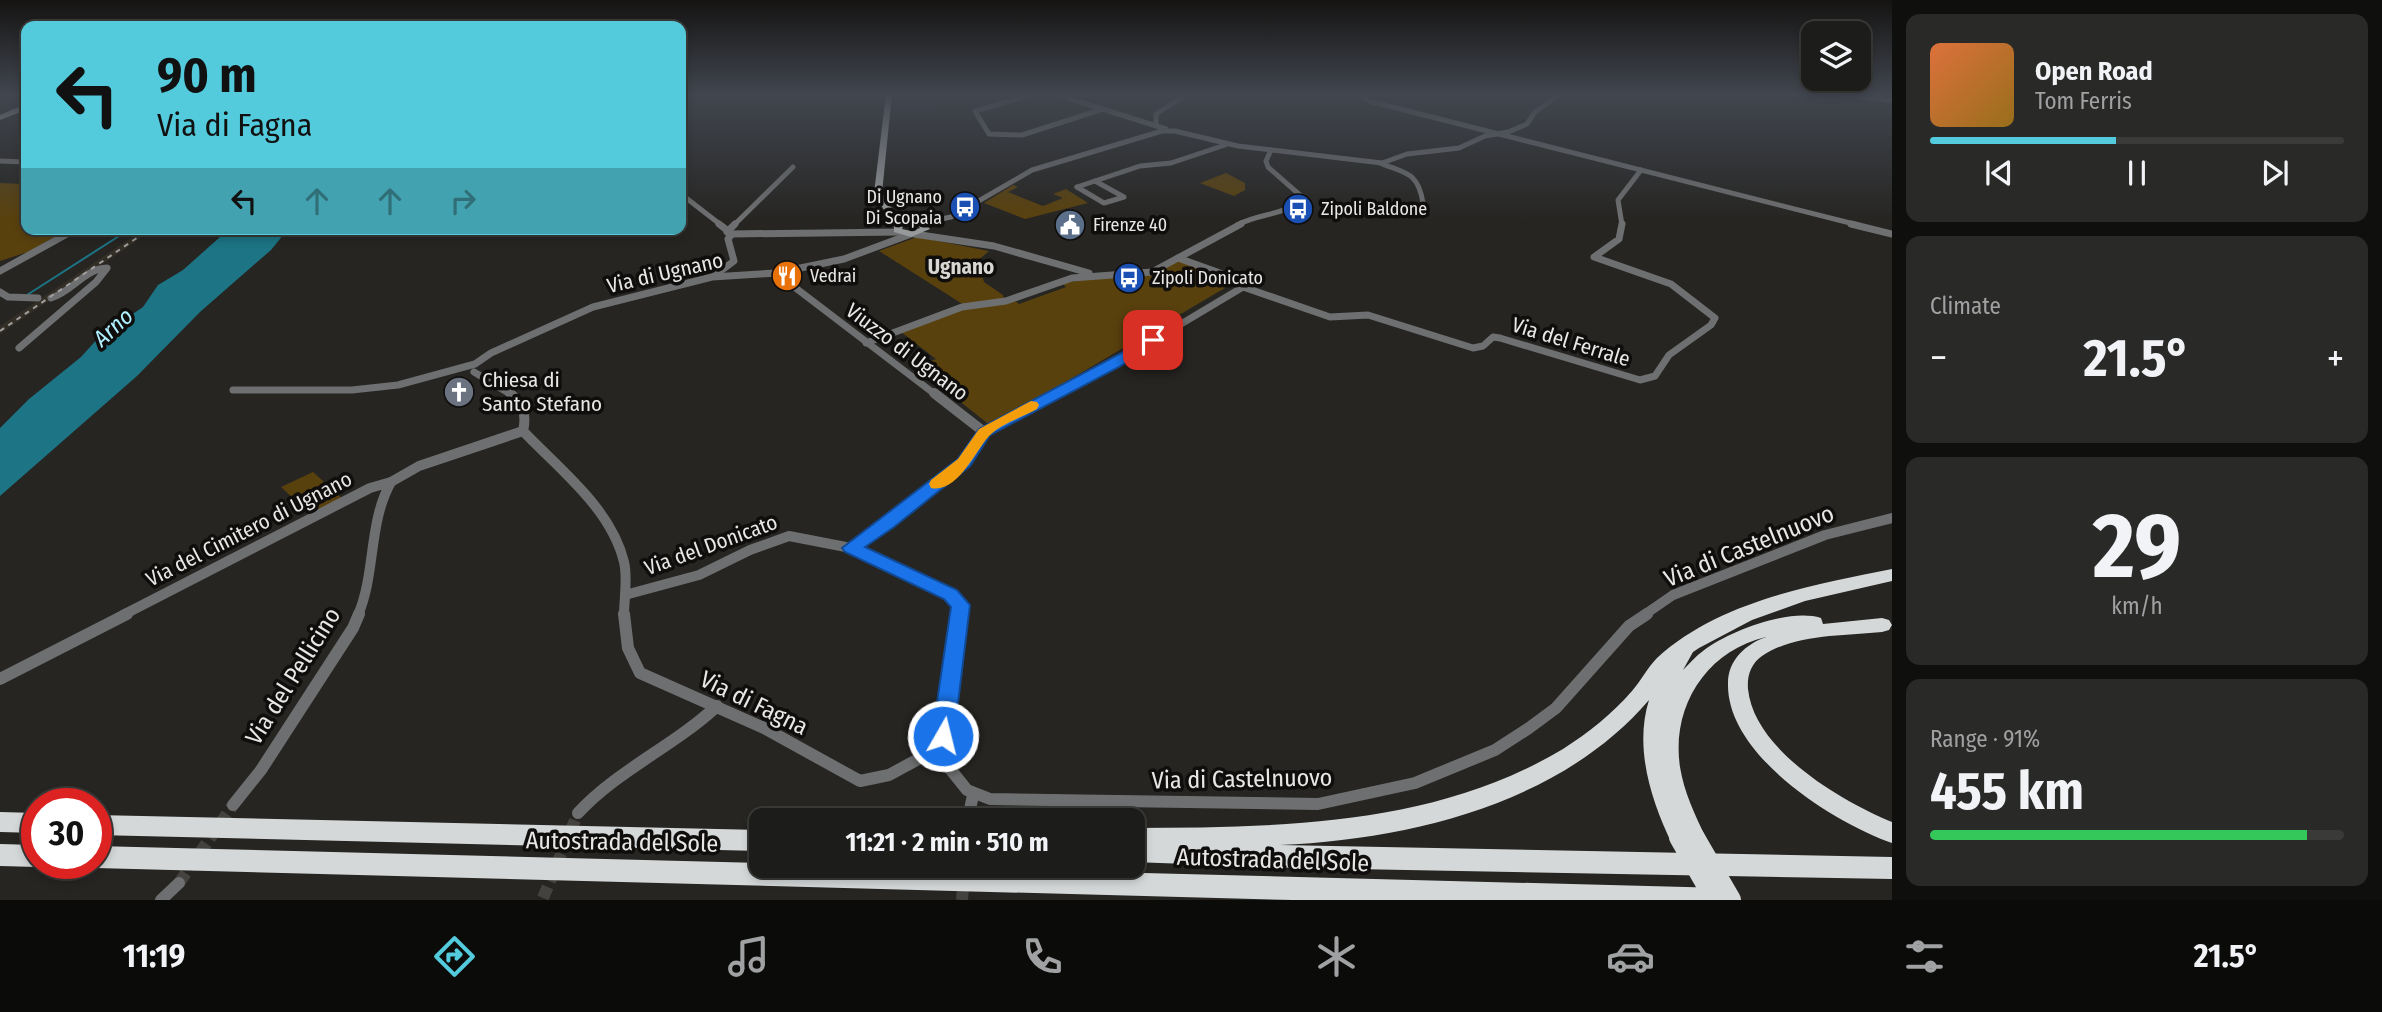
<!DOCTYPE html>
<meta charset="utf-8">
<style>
:root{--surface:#1c1c1a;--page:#292927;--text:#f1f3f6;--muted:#a0a1a2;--line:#3a3a39;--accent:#53cbdc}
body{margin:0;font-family:"Fira Sans Condensed",sans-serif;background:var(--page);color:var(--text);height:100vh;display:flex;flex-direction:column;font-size:26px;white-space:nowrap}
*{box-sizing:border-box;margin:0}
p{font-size:23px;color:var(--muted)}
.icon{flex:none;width:38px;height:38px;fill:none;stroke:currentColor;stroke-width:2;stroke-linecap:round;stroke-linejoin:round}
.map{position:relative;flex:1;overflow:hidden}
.drawer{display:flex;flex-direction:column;gap:14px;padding:14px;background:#0f0f0e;width:490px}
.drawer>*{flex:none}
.top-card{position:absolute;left:21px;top:21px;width:665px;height:214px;border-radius:14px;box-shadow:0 4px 10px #0003,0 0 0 2px var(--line);background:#53cbdc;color:#111;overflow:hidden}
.tools{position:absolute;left:1801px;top:21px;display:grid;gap:14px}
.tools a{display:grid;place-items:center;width:70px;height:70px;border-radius:14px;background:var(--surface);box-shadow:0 4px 10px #0003,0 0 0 2px var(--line);font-size:35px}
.speed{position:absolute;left:21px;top:788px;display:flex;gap:14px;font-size:35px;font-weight:700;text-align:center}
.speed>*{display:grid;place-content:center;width:91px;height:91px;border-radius:50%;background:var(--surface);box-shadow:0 4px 10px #0003,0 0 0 2px var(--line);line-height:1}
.speed .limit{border:10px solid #d22;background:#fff;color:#111}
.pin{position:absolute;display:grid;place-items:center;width:60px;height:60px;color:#fff;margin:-30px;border-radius:14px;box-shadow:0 4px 10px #0006}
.me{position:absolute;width:77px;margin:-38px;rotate:8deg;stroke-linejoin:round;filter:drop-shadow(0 0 5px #0008)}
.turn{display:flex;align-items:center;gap:24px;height:147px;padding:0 21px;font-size:32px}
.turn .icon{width:91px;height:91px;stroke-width:2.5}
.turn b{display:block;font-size:49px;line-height:60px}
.lanes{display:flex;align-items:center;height:66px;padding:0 21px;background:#0003;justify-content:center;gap:35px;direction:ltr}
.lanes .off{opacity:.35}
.big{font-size:52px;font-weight:700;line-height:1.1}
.drawer .widget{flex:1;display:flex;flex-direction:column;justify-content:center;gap:10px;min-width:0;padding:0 24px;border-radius:14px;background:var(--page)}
.drawer .dial{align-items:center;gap:0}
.dial b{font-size:91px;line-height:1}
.song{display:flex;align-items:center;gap:21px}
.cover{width:84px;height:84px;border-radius:10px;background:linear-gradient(135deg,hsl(20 70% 55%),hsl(40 70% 35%))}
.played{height:7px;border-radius:4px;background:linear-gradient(90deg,var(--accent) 45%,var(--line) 45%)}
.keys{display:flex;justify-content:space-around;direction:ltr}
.heat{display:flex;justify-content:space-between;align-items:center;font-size:38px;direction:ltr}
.charge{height:10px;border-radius:5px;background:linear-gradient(90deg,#34c759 91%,var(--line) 0)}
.trip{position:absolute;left:749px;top:808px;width:396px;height:70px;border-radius:14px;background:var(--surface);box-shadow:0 4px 10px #0003,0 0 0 2px var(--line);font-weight:700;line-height:70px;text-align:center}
.tab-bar{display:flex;height:112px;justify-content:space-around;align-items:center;background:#0b0b0a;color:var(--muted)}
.tab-bar .icon{width:49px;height:49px}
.tab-bar .active{color:var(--accent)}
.tab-bar b{font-size:32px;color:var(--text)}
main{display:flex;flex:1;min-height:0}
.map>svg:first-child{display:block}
.built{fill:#332e26}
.education{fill:#3a262a}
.green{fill:#59410e}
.water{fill:#1c7484}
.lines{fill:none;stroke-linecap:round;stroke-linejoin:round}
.stream{stroke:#1c7484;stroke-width:2}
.street-tunnel{stroke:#43423f;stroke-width:12;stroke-dasharray:12 6;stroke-linecap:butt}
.street-far3{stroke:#6e6f70;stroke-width:5}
.street-far2{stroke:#6e6f70;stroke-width:7}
.street-far1{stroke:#6e6f70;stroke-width:10}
.street{stroke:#6e6f70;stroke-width:12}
.secondary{fill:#979a9a;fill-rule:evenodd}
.primary{fill:#b7babb;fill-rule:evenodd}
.highway{fill:#d4d8d9;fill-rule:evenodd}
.rail{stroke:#9f9e9c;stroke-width:2;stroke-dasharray:5 5;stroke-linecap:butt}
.highway-bridge{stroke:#d4d8d9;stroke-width:22}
.route{fill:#1a73e8;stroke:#114b97;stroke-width:2}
.slow{fill:#f59e0b}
.labels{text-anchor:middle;stroke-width:7;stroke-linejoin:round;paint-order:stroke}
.far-poi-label{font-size:18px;fill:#e8e7e5;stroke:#0f0e0d;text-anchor:start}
.far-quarter-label{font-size:21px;font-weight:bold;fill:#d9d7d3;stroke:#0f0e0d}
.street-label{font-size:21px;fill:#e8e7e5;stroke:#0f0e0d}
.poi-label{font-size:21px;fill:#e8e7e5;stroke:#0f0e0d;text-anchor:start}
.water-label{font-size:23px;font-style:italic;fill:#b0f0ff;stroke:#0f0e0d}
.near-street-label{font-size:24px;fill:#e8e7e5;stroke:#0f0e0d}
</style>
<main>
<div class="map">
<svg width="1892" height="900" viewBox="0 0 1892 900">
<rect width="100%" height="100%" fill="#262522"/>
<path class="built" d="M144,229H154L0,334V326Z"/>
<path class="education" d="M901,94H1030L971,108L962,104L898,111Z"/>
<g class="green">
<path d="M1226,173L1245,183V190L1234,196L1200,183Z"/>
<path d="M0,183L26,184V229H68L28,252L0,261Z"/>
<path d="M1013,185L1018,187L1008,192L1043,206L1063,198L1053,194L1066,189L1088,203L1025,219L984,203Z"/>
<path d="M917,237L989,251L975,263L979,265L984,282L1003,295L1004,299L964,305L879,251Z"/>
<path d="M1183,260L1235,282L991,426L915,366L936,359L901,332L968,308L1014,300L1019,304L1066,287L1062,283L1102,277H1139Z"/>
<path d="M313,472L344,500L312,516L281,487Z"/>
</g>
<path class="water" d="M229,229H288L271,250L200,312L137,376L0,496V428L29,399L81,357L100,336L143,307L158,285L183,270Z"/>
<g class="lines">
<path class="stream" d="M27,295L130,229"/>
<g class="street-tunnel">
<path d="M179,883L233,805"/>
<path d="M543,898L578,813"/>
<path d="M962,900L965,866"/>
</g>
<g class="street-far3">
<path d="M1035,94L975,111L989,134L1022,135L1100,110"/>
<path d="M1055,94L1166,129"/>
<path d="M1360,94L1369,101L1858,225"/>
<path d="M1842,94L1892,101"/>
<path d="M1156,125V114L1187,94"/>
<path d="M0,161L26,162"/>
<path d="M1380,163C1407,174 1418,172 1423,203"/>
<path d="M1077,187L1140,166L1171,163L1225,145"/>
<path d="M1077,187L1104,203L1124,197L1095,181"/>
<path d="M681,194L721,225"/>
<path d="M921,223L951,217L1032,170L1162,131H1175L1238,146L1382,163L1407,154L1459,148L1485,136L1508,132L1527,124L1535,112L1560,94"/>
<path d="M734,225L793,167"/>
<path d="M1237,225C1258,214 1280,215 1300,203L1301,196L1268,167L1266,161L1271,150"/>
<path d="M1622,225L1618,200L1641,170"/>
</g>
<g class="street-far2">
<path d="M719,224L732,234L900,232"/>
<path d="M1851,224L1892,234"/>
<path d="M727,232L735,224"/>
<path d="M914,234L994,246L1089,273"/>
<path d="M0,271L76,229"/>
<path d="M776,273L936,395"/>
<path d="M714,276L734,261L728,239L732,234"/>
<path d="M1243,287L1330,317L1368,315L1473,348L1483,346L1493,337L1500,338L1640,380L1655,376L1669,355L1711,325L1715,318L1671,284L1594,257L1619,239L1622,224"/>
<path d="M0,292L8,297L38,298"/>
<path d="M866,343L962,307L1006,301L1072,278L1152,272L1241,224"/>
<path d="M19,348L96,282L107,268C84,269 72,292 51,298"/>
<path d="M474,372L512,395"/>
<path d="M233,390H352L398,385L475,364L491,353L593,307L712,277L776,273L844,259L911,234"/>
<path d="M1054,395L1114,364L1243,287L1234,278L1178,258"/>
</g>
<g class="street-far1">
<path d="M510,393C523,405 527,414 523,431C559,469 611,508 624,562C628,578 624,599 624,615"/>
<path d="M934,393L984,432"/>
<path d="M851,548L888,523L964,463L984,432L1058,393"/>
<path d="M625,595L699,575L750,550L789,536L851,548L950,594L961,605L959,615"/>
<path d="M123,615L370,488L391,482L419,466L523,431"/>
<path d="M358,615C376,573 368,523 391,482"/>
<path d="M1644,615L1673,595L1825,535L1892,518"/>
</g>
<g class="street">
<path d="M624,614L628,648L640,673L764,728L860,781L889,775L935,750L940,743L960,614"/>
<path d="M0,679L127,614"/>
<path d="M935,750L967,790L990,799L1318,804L1415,783L1495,750L1529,728L1556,708L1629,626L1647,614"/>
<path d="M233,805L261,770L353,628L359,614"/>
<path d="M578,813C618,770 674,746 717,706"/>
<path d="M969,814L973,795"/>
<path d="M161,900L179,883"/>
</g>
<path class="secondary" d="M886,94H892L882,193L900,221C914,219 921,217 930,229L911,237L894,232V227L874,193ZM910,225H918L920,228L911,231L902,229L903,226Z"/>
<path class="primary" d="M23,105H26V110L0,120V115Z"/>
<g class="highway">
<path d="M1892,569V581L1805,601L1752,620L1699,648L1693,652L1683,670C1690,663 1696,656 1703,651C1729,631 1789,608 1821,618L1823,624L1882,618L1889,620L1892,625L1889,630L1882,632C1844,636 1794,634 1762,656C1751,664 1747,675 1748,689C1754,750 1841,801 1892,822V843C1833,822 1726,755 1728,683C1728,660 1746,644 1766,637C1706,651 1671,707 1680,767C1684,792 1695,815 1706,838L1702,845L1694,848L1672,844C1651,800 1634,748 1649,700C1560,804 1410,839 1280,845L1892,857V879L1300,868L1132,862V828C1280,827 1432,827 1563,749C1588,733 1612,714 1632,691C1641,681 1647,668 1657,658C1719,601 1813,585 1892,569Z"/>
<path d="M0,812L37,813V833L0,832Z"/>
<path d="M96,815L761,830V851L96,835Z"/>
<path d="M0,844L37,845V863H46L37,867L0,866Z"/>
<path d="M96,846L761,863V866H870L1724,888L1733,892L1736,900H1293L96,868L87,863H96Z"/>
</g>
<path class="rail" d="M0,331L150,229"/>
<g class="highway-bridge">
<path d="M1680,837L1716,900"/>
<path d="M1694,838L1730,900"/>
</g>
</g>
<linearGradient id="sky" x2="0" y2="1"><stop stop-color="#151413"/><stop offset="0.43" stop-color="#41464f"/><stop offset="1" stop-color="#41464f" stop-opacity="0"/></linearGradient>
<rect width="1892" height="220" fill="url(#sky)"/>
<path class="route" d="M1153,336L1158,337V343L1119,367L990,435L970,466L894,527L865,547L957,590L970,605L954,736L951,742L943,745L935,742L932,736L951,607L944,599L845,552L842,548L958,459L979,429Z"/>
<path class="slow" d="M1031,401L1037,402L1039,405L1037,409C1023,417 1000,424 989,436C976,450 957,494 931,488L929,484L931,480L958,459L979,429Z"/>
<defs>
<g id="bus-disc" transform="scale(1.575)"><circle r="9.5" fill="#1a4fb4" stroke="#0f0e0d"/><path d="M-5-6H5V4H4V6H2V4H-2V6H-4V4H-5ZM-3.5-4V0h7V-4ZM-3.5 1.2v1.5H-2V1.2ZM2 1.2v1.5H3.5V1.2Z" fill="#fff"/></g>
<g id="civic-disc" transform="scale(1.575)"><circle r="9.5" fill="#5c6f8a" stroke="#0f0e0d"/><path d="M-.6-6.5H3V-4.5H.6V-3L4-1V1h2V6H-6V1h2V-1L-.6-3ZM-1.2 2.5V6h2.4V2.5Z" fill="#fff"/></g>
<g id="restaurant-disc" transform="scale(1.575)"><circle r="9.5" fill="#e8710a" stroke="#0f0e0d"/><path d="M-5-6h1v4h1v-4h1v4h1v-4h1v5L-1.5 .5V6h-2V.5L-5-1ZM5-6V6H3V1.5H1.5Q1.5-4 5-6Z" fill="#fff"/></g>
<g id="church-disc" transform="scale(1.575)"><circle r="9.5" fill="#6b7280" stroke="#0f0e0d"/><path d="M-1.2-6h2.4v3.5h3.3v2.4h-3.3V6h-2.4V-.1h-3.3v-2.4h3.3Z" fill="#fff"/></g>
</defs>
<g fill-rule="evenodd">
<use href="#bus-disc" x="965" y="207"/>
<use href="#bus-disc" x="1298" y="209"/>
<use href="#civic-disc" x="1070" y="225"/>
<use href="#restaurant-disc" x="787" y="276"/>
<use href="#bus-disc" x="1129" y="278"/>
<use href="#church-disc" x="459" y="392"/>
</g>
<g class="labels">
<g class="far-poi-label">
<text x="942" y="203" text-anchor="end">Di Ugnano<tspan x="942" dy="21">Di Scopaia</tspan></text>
<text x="1321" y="215">Zipoli Baldone</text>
<text x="1093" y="231">Firenze 40</text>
<text x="810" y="282">Vedrai</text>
<text x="1152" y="284">Zipoli Donicato</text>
</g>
<g class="far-quarter-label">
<text x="961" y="274">Ugnano</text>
</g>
<g class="street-label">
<text transform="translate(665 273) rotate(-13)" y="7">Via di Ugnano</text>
<text transform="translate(1571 342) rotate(17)" y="7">Via del Ferrale</text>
<text transform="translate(907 352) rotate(37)" y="7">Viuzzo di Ugnano</text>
<text transform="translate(249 529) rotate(-27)" y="7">Via del Cimitero di Ugnano</text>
<text transform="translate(711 545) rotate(-20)" y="7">Via del Donicato</text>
</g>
<g class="poi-label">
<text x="482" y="387">Chiesa di<tspan x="482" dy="24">Santo Stefano</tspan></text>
</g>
<g class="water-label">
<text transform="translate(113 327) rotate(-42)" y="8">Arno</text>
</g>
<g class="near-street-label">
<text transform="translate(1749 546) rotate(-22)" y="8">Via di Castelnuovo</text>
<text transform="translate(293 676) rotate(-58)" y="8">Via del Pellicino</text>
<text transform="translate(754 703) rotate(26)" y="8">Via di Fagna</text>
<text transform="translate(1242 779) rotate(-1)" y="8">Via di Castelnuovo</text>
<text transform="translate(622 842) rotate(1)" y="8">Autostrada del Sole</text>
<text transform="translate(1273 860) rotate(2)" y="8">Autostrada del Sole</text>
</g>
</g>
</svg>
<div class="tools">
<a><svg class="icon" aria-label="layers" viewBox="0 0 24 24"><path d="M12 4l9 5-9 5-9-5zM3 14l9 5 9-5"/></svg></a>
</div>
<div class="speed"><div class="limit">30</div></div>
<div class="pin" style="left:1153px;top:340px;background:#d93025"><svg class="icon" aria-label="arrive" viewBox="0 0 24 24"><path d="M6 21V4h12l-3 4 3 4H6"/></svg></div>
<svg class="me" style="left:943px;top:736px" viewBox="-20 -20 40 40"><circle r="17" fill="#1a73e8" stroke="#fff" stroke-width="3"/><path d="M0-11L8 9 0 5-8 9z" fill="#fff"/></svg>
<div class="trip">11:21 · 2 min · 510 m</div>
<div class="top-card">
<div class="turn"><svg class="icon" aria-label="left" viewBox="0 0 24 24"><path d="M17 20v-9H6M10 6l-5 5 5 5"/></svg><div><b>90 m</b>Via di Fagna</div></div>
<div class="lanes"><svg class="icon" aria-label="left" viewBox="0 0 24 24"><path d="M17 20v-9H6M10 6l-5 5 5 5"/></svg><svg class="icon off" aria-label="ahead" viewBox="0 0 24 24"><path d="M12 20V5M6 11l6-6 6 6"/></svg><svg class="icon off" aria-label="ahead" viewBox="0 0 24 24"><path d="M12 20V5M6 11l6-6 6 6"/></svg><svg class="icon off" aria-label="right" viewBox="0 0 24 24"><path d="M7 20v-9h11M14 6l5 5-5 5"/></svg></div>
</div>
</div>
<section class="drawer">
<div class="widget">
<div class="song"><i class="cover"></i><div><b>Open Road</b><p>Tom Ferris</p></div></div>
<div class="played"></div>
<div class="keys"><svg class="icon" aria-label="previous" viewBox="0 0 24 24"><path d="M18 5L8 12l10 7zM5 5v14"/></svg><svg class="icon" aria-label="pause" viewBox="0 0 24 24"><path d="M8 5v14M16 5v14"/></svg><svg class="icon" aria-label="next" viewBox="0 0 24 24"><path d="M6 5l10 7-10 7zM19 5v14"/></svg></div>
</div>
<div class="widget"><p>Climate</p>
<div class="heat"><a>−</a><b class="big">21.5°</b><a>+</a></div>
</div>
<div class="widget dial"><b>29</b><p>km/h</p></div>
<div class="widget"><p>Range · 91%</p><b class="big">455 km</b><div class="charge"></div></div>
</section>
</main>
<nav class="tab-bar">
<b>11:19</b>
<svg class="icon active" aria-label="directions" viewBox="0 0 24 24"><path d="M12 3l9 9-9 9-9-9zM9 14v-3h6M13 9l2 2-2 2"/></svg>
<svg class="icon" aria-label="music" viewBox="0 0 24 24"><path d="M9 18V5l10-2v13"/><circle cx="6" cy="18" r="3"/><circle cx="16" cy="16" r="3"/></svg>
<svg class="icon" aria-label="phone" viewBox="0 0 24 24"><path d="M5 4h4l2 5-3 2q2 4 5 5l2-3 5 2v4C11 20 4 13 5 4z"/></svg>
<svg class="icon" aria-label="climate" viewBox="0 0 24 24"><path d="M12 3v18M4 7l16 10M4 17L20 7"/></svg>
<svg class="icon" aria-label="car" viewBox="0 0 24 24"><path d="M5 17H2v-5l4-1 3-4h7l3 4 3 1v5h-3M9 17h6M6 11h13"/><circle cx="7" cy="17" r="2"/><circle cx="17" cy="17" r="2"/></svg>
<svg class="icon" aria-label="filters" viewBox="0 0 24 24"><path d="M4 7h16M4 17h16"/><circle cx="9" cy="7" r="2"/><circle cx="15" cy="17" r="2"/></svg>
<b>21.5°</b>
</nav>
